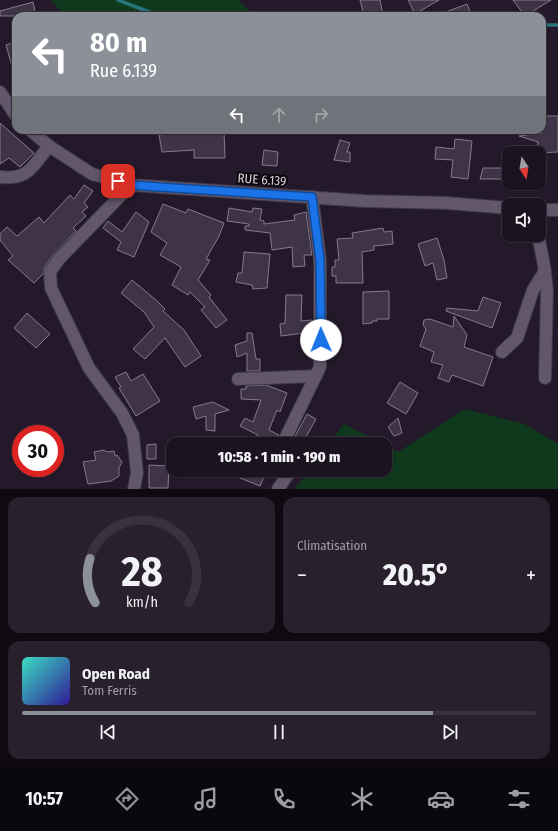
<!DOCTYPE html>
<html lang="fr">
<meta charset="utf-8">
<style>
:root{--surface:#1b1320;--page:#28202d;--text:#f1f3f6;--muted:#a09ea5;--line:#39323e;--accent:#8c9099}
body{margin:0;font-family:"Fira Sans Condensed",sans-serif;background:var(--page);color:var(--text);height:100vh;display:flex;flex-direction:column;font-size:15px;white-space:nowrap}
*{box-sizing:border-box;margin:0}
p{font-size:13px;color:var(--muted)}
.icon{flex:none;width:22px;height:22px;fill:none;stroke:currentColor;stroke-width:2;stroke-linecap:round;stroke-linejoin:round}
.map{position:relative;height:489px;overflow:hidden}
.details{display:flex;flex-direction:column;gap:8px;padding:8px;background:#0f0a12;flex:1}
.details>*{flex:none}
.guide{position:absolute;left:12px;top:12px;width:534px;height:122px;border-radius:12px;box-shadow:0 1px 3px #0004,0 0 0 1px var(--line);background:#8c9099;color:#fff;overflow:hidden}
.needle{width:26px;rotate:168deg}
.controls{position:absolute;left:502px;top:146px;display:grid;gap:8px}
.controls a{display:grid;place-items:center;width:44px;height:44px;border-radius:8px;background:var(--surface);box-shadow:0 1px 3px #0004,0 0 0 1px var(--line);font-size:20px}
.speed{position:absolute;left:12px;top:425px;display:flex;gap:8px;font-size:20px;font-weight:700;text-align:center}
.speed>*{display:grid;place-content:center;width:52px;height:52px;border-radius:50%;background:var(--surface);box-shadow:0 1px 3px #0004,0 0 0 1px var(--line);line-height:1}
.speed .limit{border:6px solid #d22;background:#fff;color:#111}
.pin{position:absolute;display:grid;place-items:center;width:34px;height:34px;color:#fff;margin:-17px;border-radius:8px;box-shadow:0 2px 6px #0006}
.me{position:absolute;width:44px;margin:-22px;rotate:359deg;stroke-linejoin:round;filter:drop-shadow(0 0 3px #0008)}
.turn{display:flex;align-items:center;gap:14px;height:84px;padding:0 12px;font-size:18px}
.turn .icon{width:52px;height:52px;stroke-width:2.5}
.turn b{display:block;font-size:28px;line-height:34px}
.lanes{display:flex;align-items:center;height:38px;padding:0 12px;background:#0003;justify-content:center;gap:20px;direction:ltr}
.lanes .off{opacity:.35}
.big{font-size:30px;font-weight:800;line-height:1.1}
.details .tile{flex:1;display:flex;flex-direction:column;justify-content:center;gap:6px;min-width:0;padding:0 14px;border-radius:12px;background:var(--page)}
.details .dial{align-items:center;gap:0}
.dial svg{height:104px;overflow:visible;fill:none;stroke:var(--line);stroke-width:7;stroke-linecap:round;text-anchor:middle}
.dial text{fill:var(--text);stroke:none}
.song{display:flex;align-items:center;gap:12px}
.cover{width:48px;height:48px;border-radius:6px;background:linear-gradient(135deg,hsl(170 70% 55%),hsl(250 70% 35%))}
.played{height:4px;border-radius:2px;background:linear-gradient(90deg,var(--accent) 80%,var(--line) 80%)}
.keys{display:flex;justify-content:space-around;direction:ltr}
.heat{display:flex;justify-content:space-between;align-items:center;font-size:22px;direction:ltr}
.details .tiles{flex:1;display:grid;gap:8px;grid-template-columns:1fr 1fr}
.tile:last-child{grid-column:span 2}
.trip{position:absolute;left:166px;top:437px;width:226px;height:40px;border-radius:12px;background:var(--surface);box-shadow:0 1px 3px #0004,0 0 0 1px var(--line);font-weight:800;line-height:40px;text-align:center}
.menu{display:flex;height:64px;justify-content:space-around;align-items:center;background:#0b080d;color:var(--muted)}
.menu .icon{width:28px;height:28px}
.menu .active{color:var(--accent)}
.menu b{font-size:18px;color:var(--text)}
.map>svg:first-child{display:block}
.green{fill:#0f391c}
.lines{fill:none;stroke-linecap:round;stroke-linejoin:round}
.stream{stroke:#28747a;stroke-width:3.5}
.building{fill:#3f3447;stroke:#85798e}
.minor-casing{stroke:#3e3643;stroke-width:14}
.minor{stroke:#62566a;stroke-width:12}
.route-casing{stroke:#114b97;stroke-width:10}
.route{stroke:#1a73e8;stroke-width:7}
.labels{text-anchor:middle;stroke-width:4;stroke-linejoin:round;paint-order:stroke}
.street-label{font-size:13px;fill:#d9d2de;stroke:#0b070d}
</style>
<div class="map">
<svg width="558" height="489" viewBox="0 0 558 489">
<rect width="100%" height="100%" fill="#24192a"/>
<g class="green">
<path d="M51,0H238L256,16H65Z"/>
<path d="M465,409L524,424L558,444V489H295L309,470H385V445L398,452Z"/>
<path d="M344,424L383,444H329Z"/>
</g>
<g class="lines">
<g class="stream">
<path d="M118,0L160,16"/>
<path d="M542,25H558"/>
</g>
</g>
<g class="building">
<path d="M360,0H380L383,15L364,16Z"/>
<path d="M408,0H439L415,14Z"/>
<path d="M513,0H551L525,16Z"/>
<path d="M33,2L36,16H0V11Z"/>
<path d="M467,4L472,16H439L438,15Z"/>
<path d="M16,42V69L13,70L6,45Z"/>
<path d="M542,116H558V152L536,153L538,142L519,136L542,133Z"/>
<path d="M0,123L34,153L20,167L9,158L0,164Z"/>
<path d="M210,130H224L225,158H194V150L162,152L159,135Z"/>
<path d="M455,139L472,141L468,179L451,177L453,160L435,159L436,147L454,149Z"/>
<path d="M340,140L350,143L347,152H350V162L334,160Z"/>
<path d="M264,150L278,152L277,166L262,165Z"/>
<path d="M483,168H505L506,179H480Z"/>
<path d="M84,185L93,191L84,203L88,207L82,212L86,216L73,228L76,231L53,255L44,268L43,274L34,283L8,260L13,256L0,240V234L7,227L17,236L39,217L44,223L70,195L74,199Z"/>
<path d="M163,204L186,213L188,209L224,223L219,236L206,259L210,260L198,280L211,295L209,297L227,320L216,328L201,310L205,307L190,292L188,295L172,285L181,267L160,255L167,243L151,232Z"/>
<path d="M229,208L252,212L253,208L262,209L260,220L264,221V224L295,220L294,215L306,212L312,255H304L305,266L293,267L292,247L272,250L270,233L245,230V226H249V224L227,221Z"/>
<path d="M136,212L149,222L134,257L117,250L121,242L103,228L108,221L122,232Z"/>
<path d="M383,228L384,232L392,231L393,244L374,246V250L362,252L363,283H336V276H332V267H335V260H339L337,239L353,238L352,233Z"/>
<path d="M437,238L444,260L447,278L437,280L433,263L425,266L418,244Z"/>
<path d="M244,252L270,254L267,288L253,289L252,285L236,282L238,273H242Z"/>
<path d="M132,280L157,301L165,309L163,311L184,330L201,356L185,367L165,338L145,359L133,349L154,327L144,312L121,293Z"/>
<path d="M389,291V319H377V321H372V323L363,324V292Z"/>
<path d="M286,295H302L301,321L312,320V332L281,336L280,324L285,323Z"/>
<path d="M483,297L501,303L492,328L446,311L447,308L478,311Z"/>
<path d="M27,313L50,334L36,348L14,328Z"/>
<path d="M454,316L467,335L464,347L493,357L483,386L452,375L449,382L438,378L443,365L431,362L434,352L420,346L426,329L423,325L424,320L430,319L453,327Z"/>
<path d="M247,333H252L256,359H260V371H247V353L237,357L235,345L247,341Z"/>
<path d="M126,372L131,381L143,374L160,401L136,416L119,388L121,387L115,377Z"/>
<path d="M400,382L418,393L406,414L387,403Z"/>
<path d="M266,385L287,393L280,412L277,410L269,430L279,435L276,444H254L258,435L240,426L245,418L253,422L261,400L241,399V389H246V386Z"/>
<path d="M213,402L229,410L215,414V431L206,430V416L196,419L193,407Z"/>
<path d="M307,414L316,419L302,444H291Z"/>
<path d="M398,418L402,433L394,436L388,427Z"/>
<path d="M156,444V459H147V445Z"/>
<path d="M104,450L107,452L114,451L115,456L117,455L122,462L119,468V476L111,481L88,484L83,462L96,460L94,452Z"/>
<path d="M149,465L169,466L168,488H149Z"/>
<path d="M243,470H267L260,486L240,478Z"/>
</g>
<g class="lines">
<g class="minor-casing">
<g id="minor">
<path d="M0,92L16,116"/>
<path d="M30,130L49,146L92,174L131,185L365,201L447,203L509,208"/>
<path d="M0,177C29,180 32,167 49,146"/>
<path d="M131,185L59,259L50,272L51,288L89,368L122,413L133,435L137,473L134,489"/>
<path d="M539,210H558"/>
<path d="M538,235L544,265L547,290L545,378"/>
<path d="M502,352L517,338L533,290L545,271"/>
<path d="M238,379L316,376"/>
<path d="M284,444L283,443L320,367V260L312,197"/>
<path d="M278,489L291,470"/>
</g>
</g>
<use href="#minor" class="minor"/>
</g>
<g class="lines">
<g class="route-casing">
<path id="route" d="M118,181L131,185L174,188L312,197L320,260L321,340"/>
</g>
<use href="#route" class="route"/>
</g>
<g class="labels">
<g class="street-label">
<text transform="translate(262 179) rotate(4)" y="5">RUE 6.139</text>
</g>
</g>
</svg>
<div class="controls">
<a><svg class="needle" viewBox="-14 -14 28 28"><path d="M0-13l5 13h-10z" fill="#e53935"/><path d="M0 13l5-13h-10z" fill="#a09ea5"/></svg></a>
<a><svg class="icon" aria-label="sound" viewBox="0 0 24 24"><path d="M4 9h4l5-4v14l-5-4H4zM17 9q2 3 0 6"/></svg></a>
</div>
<div class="speed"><div class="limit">30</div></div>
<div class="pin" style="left:118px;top:181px;background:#d93025"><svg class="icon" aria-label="arrive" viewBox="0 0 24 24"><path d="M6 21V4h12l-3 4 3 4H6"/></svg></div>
<svg class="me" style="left:321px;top:340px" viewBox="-20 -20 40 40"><circle r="19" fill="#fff"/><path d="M0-13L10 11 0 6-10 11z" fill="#1a73e8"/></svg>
<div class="trip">10:58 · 1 min · 190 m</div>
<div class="guide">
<div class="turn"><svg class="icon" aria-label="left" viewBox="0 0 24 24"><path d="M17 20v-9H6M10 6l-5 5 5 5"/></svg><div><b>80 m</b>Rue 6.139</div></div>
<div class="lanes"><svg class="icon" aria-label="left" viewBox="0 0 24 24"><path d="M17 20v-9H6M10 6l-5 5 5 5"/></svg><svg class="icon off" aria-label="ahead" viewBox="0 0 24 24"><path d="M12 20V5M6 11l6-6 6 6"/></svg><svg class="icon off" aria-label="right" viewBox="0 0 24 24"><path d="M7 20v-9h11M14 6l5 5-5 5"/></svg></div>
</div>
</div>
<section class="details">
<div class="tiles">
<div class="tile dial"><svg viewBox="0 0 100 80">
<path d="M14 69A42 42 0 1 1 86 69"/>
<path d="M14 69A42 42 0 0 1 10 35" stroke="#8c9099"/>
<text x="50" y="56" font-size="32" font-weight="700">28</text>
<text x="50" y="72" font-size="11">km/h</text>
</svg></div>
<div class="tile"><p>Climatisation</p>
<div class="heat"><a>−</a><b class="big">20.5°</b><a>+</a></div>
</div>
<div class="tile">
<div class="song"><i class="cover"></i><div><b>Open Road</b><p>Tom Ferris</p></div></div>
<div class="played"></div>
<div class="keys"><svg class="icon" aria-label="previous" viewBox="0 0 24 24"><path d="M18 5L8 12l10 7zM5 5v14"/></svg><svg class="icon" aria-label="pause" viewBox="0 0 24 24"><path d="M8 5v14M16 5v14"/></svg><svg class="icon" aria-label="next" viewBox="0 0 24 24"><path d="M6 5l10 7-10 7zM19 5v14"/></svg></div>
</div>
</div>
</section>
<nav class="menu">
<b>10:57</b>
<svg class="icon active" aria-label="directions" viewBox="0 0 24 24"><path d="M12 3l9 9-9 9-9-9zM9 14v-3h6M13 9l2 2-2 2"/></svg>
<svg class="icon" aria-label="music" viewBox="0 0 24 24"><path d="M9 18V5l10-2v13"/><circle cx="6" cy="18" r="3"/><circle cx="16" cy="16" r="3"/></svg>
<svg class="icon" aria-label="phone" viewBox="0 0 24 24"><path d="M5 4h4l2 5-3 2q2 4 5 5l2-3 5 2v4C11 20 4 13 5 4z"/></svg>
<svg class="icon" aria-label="climate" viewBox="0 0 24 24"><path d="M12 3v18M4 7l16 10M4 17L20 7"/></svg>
<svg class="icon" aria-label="car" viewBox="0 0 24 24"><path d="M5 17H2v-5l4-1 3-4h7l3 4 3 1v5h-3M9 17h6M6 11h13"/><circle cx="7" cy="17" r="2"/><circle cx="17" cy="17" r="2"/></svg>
<svg class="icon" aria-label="filters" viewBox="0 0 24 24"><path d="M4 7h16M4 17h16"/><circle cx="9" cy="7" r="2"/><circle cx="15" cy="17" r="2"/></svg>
</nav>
